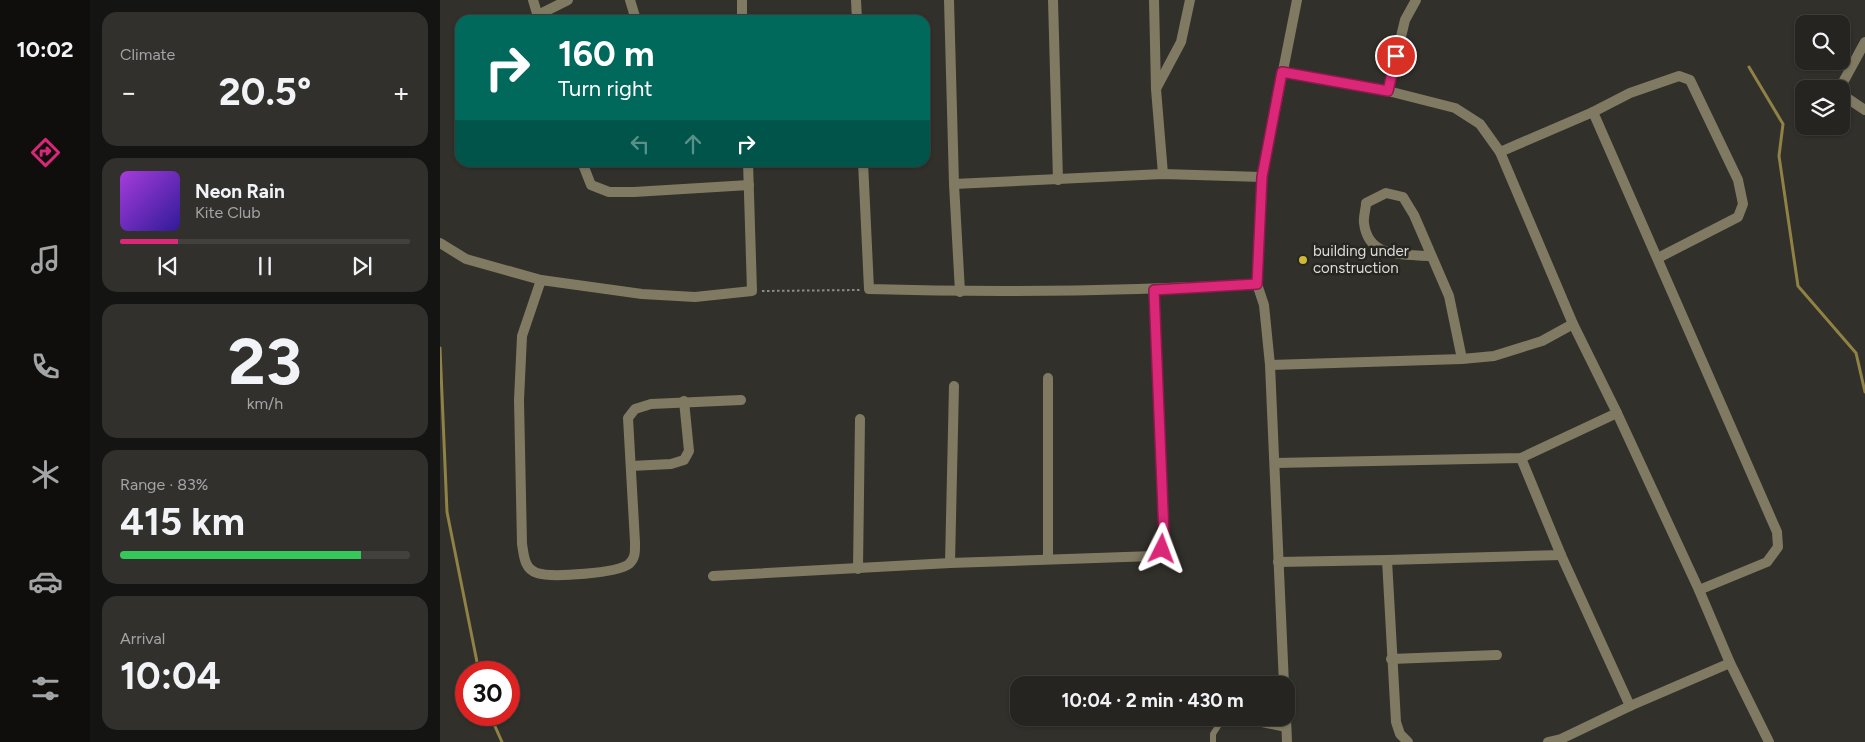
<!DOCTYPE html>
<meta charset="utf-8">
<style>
:root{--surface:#252420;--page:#31302d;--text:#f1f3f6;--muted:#a3a4a5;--line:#42413e;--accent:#db2777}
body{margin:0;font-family:Figtree,sans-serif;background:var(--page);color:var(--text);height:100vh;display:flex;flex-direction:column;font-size:19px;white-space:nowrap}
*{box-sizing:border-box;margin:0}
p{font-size:16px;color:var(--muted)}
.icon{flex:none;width:28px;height:28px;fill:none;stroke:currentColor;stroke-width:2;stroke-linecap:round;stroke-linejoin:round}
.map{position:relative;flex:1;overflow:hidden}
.drawer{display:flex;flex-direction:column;gap:12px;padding:12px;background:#141412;width:350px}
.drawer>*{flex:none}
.banner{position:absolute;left:15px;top:15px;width:475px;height:152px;border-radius:15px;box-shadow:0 1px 4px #0004,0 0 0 1px var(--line);background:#00695c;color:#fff;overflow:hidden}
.fabs{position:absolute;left:1355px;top:15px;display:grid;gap:10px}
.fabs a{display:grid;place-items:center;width:55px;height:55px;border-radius:10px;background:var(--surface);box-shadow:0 1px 4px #0004,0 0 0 1px var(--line);font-size:25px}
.speed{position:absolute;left:15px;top:661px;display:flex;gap:10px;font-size:25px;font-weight:700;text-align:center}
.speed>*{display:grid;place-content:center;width:65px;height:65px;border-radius:50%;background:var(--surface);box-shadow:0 1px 4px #0004,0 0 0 1px var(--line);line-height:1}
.speed .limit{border:8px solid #d22;background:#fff;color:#111}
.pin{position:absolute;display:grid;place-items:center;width:42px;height:42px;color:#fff;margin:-21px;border:2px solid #fff;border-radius:50%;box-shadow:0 1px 5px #0007}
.me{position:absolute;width:55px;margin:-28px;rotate:3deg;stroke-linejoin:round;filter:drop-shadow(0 0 4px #0008)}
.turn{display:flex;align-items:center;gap:18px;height:105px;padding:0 20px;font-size:22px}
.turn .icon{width:65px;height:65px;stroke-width:2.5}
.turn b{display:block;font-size:35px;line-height:42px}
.lanes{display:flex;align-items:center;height:48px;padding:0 20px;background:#0003;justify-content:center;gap:25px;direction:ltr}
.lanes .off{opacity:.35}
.big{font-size:38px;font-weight:700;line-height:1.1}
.drawer .tile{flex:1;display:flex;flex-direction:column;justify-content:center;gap:8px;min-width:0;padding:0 18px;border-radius:15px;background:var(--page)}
.drawer .dial{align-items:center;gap:0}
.dial b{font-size:65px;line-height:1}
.song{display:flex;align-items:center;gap:15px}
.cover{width:60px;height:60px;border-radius:8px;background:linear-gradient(135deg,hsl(280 70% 55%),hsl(250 70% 35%))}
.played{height:5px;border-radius:2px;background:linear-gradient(90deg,var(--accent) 20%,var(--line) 20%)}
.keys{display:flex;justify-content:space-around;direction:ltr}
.heat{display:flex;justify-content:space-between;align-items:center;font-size:28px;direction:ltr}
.charge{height:8px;border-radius:4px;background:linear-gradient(90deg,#34c759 83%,var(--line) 0)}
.trip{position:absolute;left:570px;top:676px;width:285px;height:50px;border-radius:15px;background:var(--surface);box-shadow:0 1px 4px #0004,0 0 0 1px var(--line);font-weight:700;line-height:50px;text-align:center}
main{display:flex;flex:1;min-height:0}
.menu{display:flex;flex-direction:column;width:90px;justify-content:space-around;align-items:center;background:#0f0e0d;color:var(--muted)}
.menu .icon{width:35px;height:35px}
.menu .on{color:var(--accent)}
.menu b{font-size:22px;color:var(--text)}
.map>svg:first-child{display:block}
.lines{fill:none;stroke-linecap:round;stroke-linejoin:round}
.stream{stroke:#8f8244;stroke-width:3}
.path{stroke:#8d8c88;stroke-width:2;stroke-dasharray:2.5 2.5;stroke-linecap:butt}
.lane{stroke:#7f7a61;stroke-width:6}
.street{stroke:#7f7a61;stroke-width:10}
.route-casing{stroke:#8e194d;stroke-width:12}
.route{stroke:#db2777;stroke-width:9}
.poi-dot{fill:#cfb837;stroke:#272621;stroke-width:2}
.labels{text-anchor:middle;stroke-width:5;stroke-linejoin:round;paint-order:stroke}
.poi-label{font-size:15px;fill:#dcdbd8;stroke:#272621;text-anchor:start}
</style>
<main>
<nav class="menu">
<b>10:02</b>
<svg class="icon on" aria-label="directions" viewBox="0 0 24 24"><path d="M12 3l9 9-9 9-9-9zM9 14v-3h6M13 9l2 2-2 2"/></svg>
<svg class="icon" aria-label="music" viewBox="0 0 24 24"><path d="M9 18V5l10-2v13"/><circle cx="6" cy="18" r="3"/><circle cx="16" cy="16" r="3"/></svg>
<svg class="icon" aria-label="phone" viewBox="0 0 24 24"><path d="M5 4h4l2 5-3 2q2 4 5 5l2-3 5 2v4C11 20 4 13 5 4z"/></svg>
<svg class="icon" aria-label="climate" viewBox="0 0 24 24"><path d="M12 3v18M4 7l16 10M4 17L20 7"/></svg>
<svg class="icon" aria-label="car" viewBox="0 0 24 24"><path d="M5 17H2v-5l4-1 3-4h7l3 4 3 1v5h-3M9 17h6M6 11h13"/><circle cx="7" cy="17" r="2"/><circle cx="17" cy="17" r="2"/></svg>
<svg class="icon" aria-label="filters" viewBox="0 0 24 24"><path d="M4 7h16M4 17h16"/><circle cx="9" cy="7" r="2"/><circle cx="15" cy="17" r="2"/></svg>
</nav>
<section class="drawer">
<div class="tile"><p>Climate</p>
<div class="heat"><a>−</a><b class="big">20.5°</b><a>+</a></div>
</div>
<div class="tile">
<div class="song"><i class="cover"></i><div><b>Neon Rain</b><p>Kite Club</p></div></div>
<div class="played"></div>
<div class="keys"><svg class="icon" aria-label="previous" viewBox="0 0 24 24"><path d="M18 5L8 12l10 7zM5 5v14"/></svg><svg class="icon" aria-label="pause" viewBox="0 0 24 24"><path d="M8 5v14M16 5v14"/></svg><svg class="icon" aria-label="next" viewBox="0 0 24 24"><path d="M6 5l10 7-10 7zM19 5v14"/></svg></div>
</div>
<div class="tile dial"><b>23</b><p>km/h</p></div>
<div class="tile"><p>Range · 83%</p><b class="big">415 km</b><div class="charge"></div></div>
<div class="tile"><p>Arrival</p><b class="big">10:04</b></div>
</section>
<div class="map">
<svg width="1425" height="742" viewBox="0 0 1425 742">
<rect width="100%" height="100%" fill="#31302b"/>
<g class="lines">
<g class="stream">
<path d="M1309,67L1343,124L1339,156L1358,286L1416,353L1425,392"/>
<path d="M0,348L7,512L39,672"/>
<path d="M50,715L62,742"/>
</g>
<path class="path" d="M322,291L420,290"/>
<g class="lane">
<path d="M647,720L667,718"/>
<path d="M773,742V734L782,720L793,718L846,729"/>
</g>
<g class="street">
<path d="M93,0L99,20"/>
<path d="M190,0L196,20"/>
<path d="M302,0V20"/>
<path d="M416,0L417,20"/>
<path d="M509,0L514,184L520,292"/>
<path d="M613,0L618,180"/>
<path d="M714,0L716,89L723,174"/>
<path d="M98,15L128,0"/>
<path d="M1425,42L1401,86L1404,96L1425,110"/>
<path d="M717,87L741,42L750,0"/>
<path d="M948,91L965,20L976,0"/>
<path d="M1153,112L1190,93L1239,76L1250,80L1298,180L1303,204L1298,217L1218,258"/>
<path d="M1060,152L1153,112L1337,532L1338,547L1327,562L1259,590L1177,413"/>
<path d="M142,162L151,185L169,192H194L309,185"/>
<path d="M423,162L429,289C558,293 688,291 817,284L822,177L857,0"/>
<path d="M514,184L723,174L822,177"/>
<path d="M0,243L26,259L101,280"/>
<path d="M990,256C964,254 928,259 924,223C923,217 926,209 926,203L946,193L963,197L974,215L1009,296L1022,359"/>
<path d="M817,284L824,305L830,365L844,685"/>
<path d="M830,365L1022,359L1054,356L1102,341L1133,324L1060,152L1040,124L1015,108L948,91L842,72"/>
<path d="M608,378V559"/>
<path d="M301,400L211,404L195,409L188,418L195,542C195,550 196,558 189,564C178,573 112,578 97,573C84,569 84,555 82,544L79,400L82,336L101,280L202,294L255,297L312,291L308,162"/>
<path d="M1081,458L1121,555L1190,706L1290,663"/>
<path d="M835,463L1081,458L1177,413L1133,324"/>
<path d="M191,466L231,464L244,460L249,451L244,401"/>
<path d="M947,560L1121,555"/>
<path d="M838,562L947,560L956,722L960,734L968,742"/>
<path d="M510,563L514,386"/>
<path d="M418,569L420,419"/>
<path d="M273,576L510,563L714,556L722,549L724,535L714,290"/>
<path d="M1259,590L1290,663L1329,742"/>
<path d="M951,659L1057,655"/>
<path d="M846,718L847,742"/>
<path d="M1108,742L1121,739L1190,706"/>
</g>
</g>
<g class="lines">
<g class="route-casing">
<path id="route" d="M722,549L724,535L714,290L817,284L822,177L842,72L948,91L956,56"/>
</g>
<use href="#route" class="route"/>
</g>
<circle class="poi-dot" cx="863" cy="260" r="5"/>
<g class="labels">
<g class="poi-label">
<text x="873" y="256">building under<tspan x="873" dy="17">construction</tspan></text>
</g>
</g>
</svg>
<div class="fabs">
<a><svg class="icon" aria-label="search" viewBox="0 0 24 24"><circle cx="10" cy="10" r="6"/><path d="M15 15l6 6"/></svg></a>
<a><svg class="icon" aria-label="layers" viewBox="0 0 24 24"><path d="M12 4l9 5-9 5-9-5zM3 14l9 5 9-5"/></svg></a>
</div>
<div class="speed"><div class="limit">30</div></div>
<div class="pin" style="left:956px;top:56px;background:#d93025"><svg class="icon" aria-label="arrive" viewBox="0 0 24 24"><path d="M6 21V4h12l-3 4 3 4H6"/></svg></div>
<svg class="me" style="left:722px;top:549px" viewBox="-20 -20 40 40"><path d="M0-17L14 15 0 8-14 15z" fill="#db2777" stroke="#fff" stroke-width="4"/></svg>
<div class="trip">10:04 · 2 min · 430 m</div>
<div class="banner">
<div class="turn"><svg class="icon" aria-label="right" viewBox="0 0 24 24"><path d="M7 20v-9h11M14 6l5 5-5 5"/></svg><div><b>160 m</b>Turn right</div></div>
<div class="lanes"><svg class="icon off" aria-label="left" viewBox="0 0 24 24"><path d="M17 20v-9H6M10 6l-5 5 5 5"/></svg><svg class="icon off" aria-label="ahead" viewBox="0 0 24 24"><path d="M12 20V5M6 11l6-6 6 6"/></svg><svg class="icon" aria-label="right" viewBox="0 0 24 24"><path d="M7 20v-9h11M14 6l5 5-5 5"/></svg></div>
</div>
</div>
</main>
